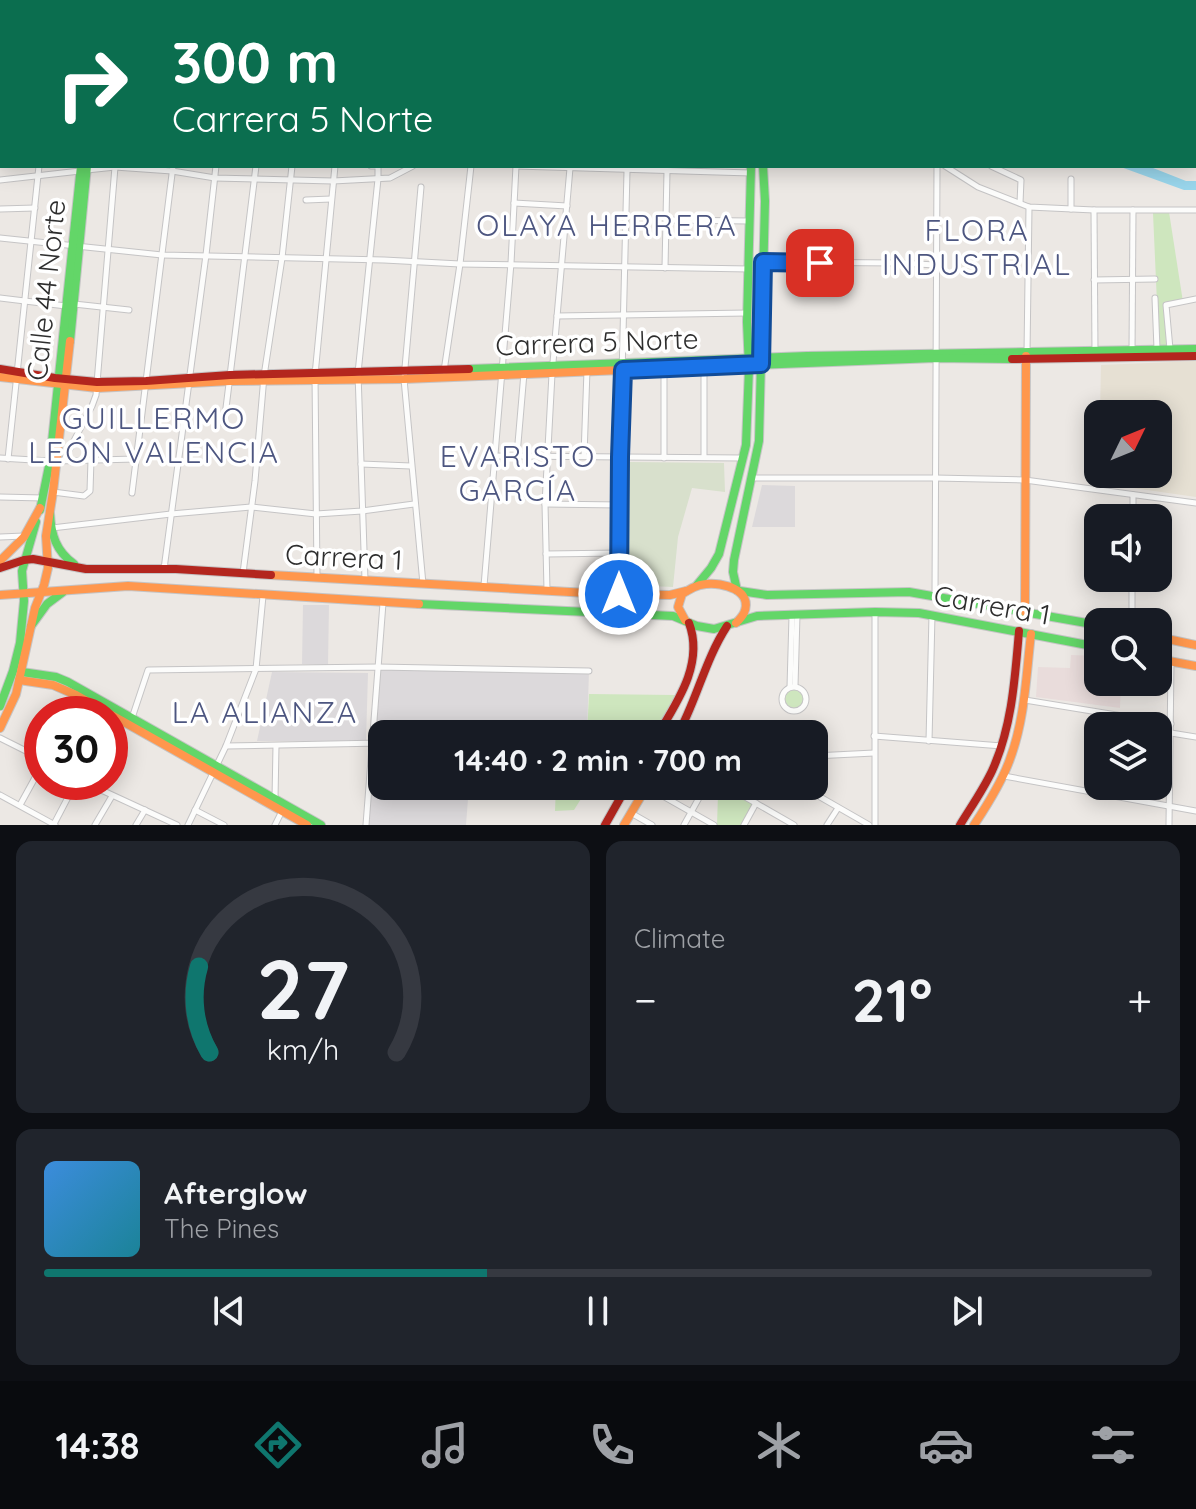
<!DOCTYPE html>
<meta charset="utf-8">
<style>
:root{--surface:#171b24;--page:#20242c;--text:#f1f3f6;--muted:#9ea1a6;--line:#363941;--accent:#0f766e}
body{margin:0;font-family:Quicksand,sans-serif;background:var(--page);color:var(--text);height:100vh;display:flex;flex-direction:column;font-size:30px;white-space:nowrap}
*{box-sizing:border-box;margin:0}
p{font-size:26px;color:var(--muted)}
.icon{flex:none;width:44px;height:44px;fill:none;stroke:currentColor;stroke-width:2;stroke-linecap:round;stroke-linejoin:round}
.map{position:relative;height:825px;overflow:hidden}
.sheet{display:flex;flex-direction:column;gap:16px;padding:16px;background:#0d0f14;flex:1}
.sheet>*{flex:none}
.banner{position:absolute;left:0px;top:0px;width:1196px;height:168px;box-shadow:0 4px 20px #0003;background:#0b6e4f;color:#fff;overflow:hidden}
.needle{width:52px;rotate:47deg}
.fabs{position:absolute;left:1084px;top:400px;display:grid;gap:16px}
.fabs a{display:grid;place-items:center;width:88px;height:88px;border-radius:16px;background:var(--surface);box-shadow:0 4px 20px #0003;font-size:40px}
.speed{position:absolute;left:24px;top:696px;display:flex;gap:16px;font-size:40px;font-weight:700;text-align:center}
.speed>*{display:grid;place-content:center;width:104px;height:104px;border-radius:50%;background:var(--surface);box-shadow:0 4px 20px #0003;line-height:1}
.speed .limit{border:12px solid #d22;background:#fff;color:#111}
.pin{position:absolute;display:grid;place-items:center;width:68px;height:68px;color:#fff;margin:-34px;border-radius:16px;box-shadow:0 4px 12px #0006}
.me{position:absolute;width:88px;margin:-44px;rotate:0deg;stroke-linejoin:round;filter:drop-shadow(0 0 6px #0008)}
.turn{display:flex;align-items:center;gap:28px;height:168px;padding:0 40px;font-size:36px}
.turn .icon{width:104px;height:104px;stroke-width:2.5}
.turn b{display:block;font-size:56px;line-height:68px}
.big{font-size:60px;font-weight:800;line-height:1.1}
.sheet .tile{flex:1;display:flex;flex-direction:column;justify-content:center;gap:12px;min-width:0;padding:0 28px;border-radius:16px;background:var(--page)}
.sheet .dial{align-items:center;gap:0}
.dial svg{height:208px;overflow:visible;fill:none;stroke:var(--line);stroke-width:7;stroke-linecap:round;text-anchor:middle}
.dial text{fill:var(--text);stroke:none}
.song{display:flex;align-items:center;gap:24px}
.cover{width:96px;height:96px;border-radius:12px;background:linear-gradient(135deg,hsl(210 70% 55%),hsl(190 70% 35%))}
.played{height:8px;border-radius:4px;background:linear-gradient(90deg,var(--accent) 40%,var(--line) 40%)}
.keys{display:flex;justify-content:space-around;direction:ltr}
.heat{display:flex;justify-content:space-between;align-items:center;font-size:44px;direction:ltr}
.sheet .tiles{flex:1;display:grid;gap:16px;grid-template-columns:1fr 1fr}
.tile:last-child{grid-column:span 2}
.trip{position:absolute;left:368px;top:720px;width:460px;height:80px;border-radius:16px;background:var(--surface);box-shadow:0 4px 20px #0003;font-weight:800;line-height:80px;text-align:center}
.tabs{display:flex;height:128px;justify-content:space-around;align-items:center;background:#090b0e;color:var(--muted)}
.tabs .icon{width:56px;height:56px}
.tabs .active{color:var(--accent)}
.tabs b{font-size:36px;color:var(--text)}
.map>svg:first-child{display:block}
.industrial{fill:#dcd9db}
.education{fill:#e6e0d3}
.medical{fill:#e9dcdb}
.green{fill:#cee6be}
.cemetery{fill:#d8e0cc}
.water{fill:#99d6ec}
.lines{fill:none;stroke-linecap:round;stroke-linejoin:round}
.stream{stroke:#99d6ec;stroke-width:2}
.street-casing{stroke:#c5c4c5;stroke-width:7}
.fast-casing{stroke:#c5c4c5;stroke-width:10}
.slow-casing{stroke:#c5c4c5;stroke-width:10}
.jam-casing{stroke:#c5c4c5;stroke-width:10}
.street{stroke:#fcfcfb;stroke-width:5}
.fast{stroke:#63d668;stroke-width:8}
.slow{stroke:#ff974d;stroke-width:8}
.jam{stroke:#b3261e;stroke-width:8}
.route-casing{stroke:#114b97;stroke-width:20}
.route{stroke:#1a73e8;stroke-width:14}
.labels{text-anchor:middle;stroke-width:7;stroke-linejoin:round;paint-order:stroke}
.street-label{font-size:28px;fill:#2e2e2e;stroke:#fff}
.neighbourhood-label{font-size:30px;letter-spacing:2px;fill:#4d5680;stroke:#fff}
</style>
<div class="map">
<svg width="1196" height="825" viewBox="0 0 1196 825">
<rect width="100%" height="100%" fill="#ece8e4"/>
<g class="industrial">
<path d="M762,485L795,486V527H752Z"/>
<path d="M303,605H329L328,665L302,664Z"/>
<path d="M378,667L589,671L587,734H382V786H469L466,825H366Z"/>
<path d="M272,672L368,673L366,741H257Z"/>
</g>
<path class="education" d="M1196,361V497L1098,483V473L1158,474V414H1100L1101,365Z"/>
<path class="medical" d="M1071,655L1098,656V682H1121L1120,708L1036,697L1038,667L1070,668Z"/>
<g class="green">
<path d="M1160,212H1169L1183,302L1166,306L1170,347L1159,348L1153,213Z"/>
<path d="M792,615L795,686C814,694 807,714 788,709L783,705L782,695L790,687Z"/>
<path d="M589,694L675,695L680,697L658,734H587Z"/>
<path d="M556,786H589L574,810L555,811Z"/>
<path d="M704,786H726L756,803L744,825H717L718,794Z"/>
</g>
<path class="cemetery" d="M629,462L724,463L725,492L692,488L678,537L673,587L627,585Z"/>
<path class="water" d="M1118,166H1148L1186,181H1196V190H1184Z"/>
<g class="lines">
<path class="stream" d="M274,0V2"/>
<g class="street-casing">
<g id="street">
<path d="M34,0V2"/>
<path d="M288,0L289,2"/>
<path d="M329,0V2"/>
<path d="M372,0V2"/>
<path d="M412,0V2"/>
<path d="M453,0L454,2"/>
<path d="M493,0V2"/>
<path d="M939,0V2"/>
<path d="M1013,0V2"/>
<path d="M1114,0V2"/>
<path d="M91,1L102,0"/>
<path d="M0,12H2"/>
<path d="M516,166L751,173"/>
<path d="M945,166L978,187L1029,207L1094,210H1196"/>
<path d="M991,166L1021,180L1020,203"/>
<path d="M87,170L115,167L172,171L215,178L333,181L390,178L413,166"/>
<path d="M1071,179V209"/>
<path d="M0,180L80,171"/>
<path d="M421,187L404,379L423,584"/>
<path d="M306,200L331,199"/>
<path d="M514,203L567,206"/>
<path d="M0,209L35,208"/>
<path d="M1094,210L1095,353"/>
<path d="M666,220L749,221"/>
<path d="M0,238L162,255L384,260L460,264L749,269"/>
<path d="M763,262L900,263L935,265"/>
<path d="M665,268L667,171"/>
<path d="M1094,280L1155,279"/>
<path d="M0,298L66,306"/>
<path d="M1155,298L1157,349"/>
<path d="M74,304L129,310"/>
<path d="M557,316L747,313"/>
<path d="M1170,349L1166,305L1196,299"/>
<path d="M1027,353L1029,207"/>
<path d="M1132,353L1133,210"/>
<path d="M664,367V458"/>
<path d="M444,371L460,264L471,166"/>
<path d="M224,424L256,166"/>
<path d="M517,455L524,373"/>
<path d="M494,456L742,458"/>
<path d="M584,456L587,370"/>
<path d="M704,457V366"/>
<path d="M0,458L50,461"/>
<path d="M8,459L39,166"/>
<path d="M64,460L92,406L96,395L115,167"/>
<path d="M57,461L136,459"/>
<path d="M361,464L411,466"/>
<path d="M752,478H935L1025,480L1196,503"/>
<path d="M53,492L84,496L90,491L91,460"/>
<path d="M132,493L173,166"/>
<path d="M0,497L43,498"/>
<path d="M545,504L620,505"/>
<path d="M1133,518V495"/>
<path d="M52,528L171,514L251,507L316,514L362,511L414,504"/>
<path d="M0,537L24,536"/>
<path d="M546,554L620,553"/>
<path d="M164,569L206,255L216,166"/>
<path d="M243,573L255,481L264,376L282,258L292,166"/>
<path d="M317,577L315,375L335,166"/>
<path d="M365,580L358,373L378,179V166H371"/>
<path d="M484,586L511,263L516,166"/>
<path d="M547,590L545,504L552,374L570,168"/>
<path d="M619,593L620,457L627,171"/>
<path d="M935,596L937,166"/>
<path d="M875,612V825"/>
<path d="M1132,622V578"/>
<path d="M795,686L797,615"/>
<circle cx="794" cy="699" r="12"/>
<path d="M790,687L792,616"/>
<path d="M1025,700L1171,724"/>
<path d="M131,721L148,670L378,667L589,671"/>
<path d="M686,722L707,734"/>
<path d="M1171,733L1196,737"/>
<path d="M874,736L1002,746"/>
<path d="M0,738L42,759"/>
<path d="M929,741L932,615"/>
<path d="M226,746L382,743"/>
<path d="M814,756L874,753"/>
<path d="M1004,776L1196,811"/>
<path d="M84,782L177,825"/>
<path d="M705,786L718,794"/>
<path d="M726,786L794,825"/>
<path d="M801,786L869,825"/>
<path d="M647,787L714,825"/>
<path d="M0,795L55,825"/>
<path d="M275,799L276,746"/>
<path d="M20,805L42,765"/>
<path d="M195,810L224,825"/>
<path d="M631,813L652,825"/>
<path d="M54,824L76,782"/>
<path d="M95,825L112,796"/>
<path d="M136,825L145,810"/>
<path d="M188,825L226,746L256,669L263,596"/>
<path d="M275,825L282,811"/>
<path d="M366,825L383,603"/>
<path d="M684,825L705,787"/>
<path d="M744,825L756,803"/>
<path d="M827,825L838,808"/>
<path d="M1169,825L1171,662"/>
</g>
</g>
<g class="fast-casing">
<g id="fast">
<path d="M81,0V2"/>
<path d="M91,0V2"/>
<path d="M739,0L740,2"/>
<path d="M753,0L754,2"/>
<path d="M901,0L905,2"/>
<path d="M498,2L517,0"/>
<path d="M0,64L2,63"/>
<path d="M1194,79L1196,78"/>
<path d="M70,341L87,166"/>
<path d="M469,369L807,356L1196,349"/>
<path d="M622,370L935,358L1012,359"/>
<path d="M40,510L50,461L81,166"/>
<path d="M50,513C51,535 56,551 74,564"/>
<path d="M697,585L711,568L719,554L746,445L749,368L747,322L751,166"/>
<path d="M737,590L733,572L734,560L759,441L765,201L763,166"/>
<path d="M740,591L767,595L909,592L1098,625"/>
<path d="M419,604L673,616L697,626L714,629L757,616L875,612L919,613L1098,647"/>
<path d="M31,626L47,604L63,592"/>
<path d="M22,672L56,677L68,682L321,825"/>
<path d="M0,706L13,671L20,643L24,601L22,571L36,522"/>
</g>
</g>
<g class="slow-casing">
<g id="slow">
<path d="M457,2L474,0"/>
<path d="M0,59L2,58"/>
<path d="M0,377L97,388L230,381L404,379L622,370"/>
<path d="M0,561L24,537L40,508"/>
<path d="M271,575L605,594L670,595L686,591"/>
<path d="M0,595L128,586L419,604"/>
<path d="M1025,612L1026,356"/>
<path d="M685,620L678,607L682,594C690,589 696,585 706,584C722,582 754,590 744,613C742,617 739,620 736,623"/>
<path d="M1158,637L1196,645"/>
<path d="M1158,659L1196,666"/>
<path d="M19,680L53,685L76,695L307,825"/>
<path d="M0,728L16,694L35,608L44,585L48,568L46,536L53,492L70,341"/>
<path d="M624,825L647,786"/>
<path d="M974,825C988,804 1002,782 1010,759C1025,719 1026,676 1031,634"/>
</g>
</g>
<g class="jam-casing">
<g id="jam">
<path d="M910,0L913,2"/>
<path d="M1012,359L1196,356"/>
<path d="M0,369L55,378L97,382L146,381L230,375L469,369"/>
<path d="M0,568L24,560L33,559L86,569H176L271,575"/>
<path d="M658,734C678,701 704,663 689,623"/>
<path d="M678,734C697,699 705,660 727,626"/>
<path d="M605,825L627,786"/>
<path d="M960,825C971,807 983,790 992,771C1012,727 1015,678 1019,631"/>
</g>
</g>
<use href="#street" class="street"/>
<use href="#fast" class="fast"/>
<use href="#slow" class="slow"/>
<use href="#jam" class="jam"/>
</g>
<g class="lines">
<g class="route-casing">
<path id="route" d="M619,594L620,457L623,370L761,364L763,262L820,263"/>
</g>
<use href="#route" class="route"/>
</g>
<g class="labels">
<g class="street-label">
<text transform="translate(46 290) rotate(-84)" y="10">Calle 44 Norte</text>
<text transform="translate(597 342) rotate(-2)" y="10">Carrera 5 Norte</text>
<text transform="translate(344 557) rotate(3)" y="10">Carrera 1</text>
<text transform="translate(992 605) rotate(10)" y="10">Carrera 1</text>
</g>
<g class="neighbourhood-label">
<text x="607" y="236">OLAYA HERRERA</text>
<text x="977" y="241">FLORA<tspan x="977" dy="34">INDUSTRIAL</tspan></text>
<text x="154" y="429">GUILLERMO<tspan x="154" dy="34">LEÓN VALENCIA</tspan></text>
<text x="518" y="467">EVARISTO<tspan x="518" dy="34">GARCÍA</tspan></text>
<text x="265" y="723">LA ALIANZA</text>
</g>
</g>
</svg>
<div class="fabs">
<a><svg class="needle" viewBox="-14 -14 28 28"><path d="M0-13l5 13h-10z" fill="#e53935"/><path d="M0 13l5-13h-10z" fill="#9ea1a6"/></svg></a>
<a><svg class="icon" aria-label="sound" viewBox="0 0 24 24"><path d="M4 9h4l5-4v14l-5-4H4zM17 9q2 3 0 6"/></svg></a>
<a><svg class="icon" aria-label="search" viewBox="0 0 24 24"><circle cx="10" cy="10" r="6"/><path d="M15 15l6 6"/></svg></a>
<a><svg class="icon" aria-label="layers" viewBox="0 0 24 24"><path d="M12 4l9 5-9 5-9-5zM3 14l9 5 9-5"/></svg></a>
</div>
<div class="speed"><div class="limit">30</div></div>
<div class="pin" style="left:820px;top:263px;background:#d93025"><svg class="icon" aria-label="arrive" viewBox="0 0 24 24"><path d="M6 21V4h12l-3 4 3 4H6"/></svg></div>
<svg class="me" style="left:619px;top:594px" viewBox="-20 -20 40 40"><circle r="17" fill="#1a73e8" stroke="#fff" stroke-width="3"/><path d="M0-11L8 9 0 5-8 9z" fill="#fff"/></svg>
<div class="trip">14:40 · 2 min · 700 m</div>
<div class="banner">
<div class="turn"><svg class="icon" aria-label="right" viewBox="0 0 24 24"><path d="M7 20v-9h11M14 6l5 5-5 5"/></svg><div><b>300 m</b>Carrera 5 Norte</div></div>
</div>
</div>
<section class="sheet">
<div class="tiles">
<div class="tile dial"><svg viewBox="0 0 100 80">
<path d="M14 69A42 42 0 1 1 86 69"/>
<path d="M14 69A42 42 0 0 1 10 36" stroke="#0f766e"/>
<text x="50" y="56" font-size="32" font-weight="700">27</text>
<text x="50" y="72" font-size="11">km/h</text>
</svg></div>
<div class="tile"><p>Climate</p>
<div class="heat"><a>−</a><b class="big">21°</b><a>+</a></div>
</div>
<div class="tile">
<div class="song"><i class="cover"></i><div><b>Afterglow</b><p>The Pines</p></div></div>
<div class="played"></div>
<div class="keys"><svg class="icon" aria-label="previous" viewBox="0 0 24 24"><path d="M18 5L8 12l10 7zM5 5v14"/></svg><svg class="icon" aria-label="pause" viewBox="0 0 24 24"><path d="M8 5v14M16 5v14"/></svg><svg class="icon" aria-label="next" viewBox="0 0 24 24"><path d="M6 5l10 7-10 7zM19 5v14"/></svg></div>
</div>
</div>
</section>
<nav class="tabs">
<b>14:38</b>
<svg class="icon active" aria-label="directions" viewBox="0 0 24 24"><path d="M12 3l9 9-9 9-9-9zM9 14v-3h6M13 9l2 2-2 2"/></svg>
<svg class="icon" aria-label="music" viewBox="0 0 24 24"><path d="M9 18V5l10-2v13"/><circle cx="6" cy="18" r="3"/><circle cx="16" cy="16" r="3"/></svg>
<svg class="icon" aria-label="phone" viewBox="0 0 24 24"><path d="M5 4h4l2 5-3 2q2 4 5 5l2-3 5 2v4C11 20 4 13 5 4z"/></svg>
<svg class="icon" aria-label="climate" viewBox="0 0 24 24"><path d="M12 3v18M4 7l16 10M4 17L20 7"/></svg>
<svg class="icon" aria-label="car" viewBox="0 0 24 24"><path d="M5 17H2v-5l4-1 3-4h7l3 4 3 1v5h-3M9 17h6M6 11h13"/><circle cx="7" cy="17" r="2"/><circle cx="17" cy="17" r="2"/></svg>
<svg class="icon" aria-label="filters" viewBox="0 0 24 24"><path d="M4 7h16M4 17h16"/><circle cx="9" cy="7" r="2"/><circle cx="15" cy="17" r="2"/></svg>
</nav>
